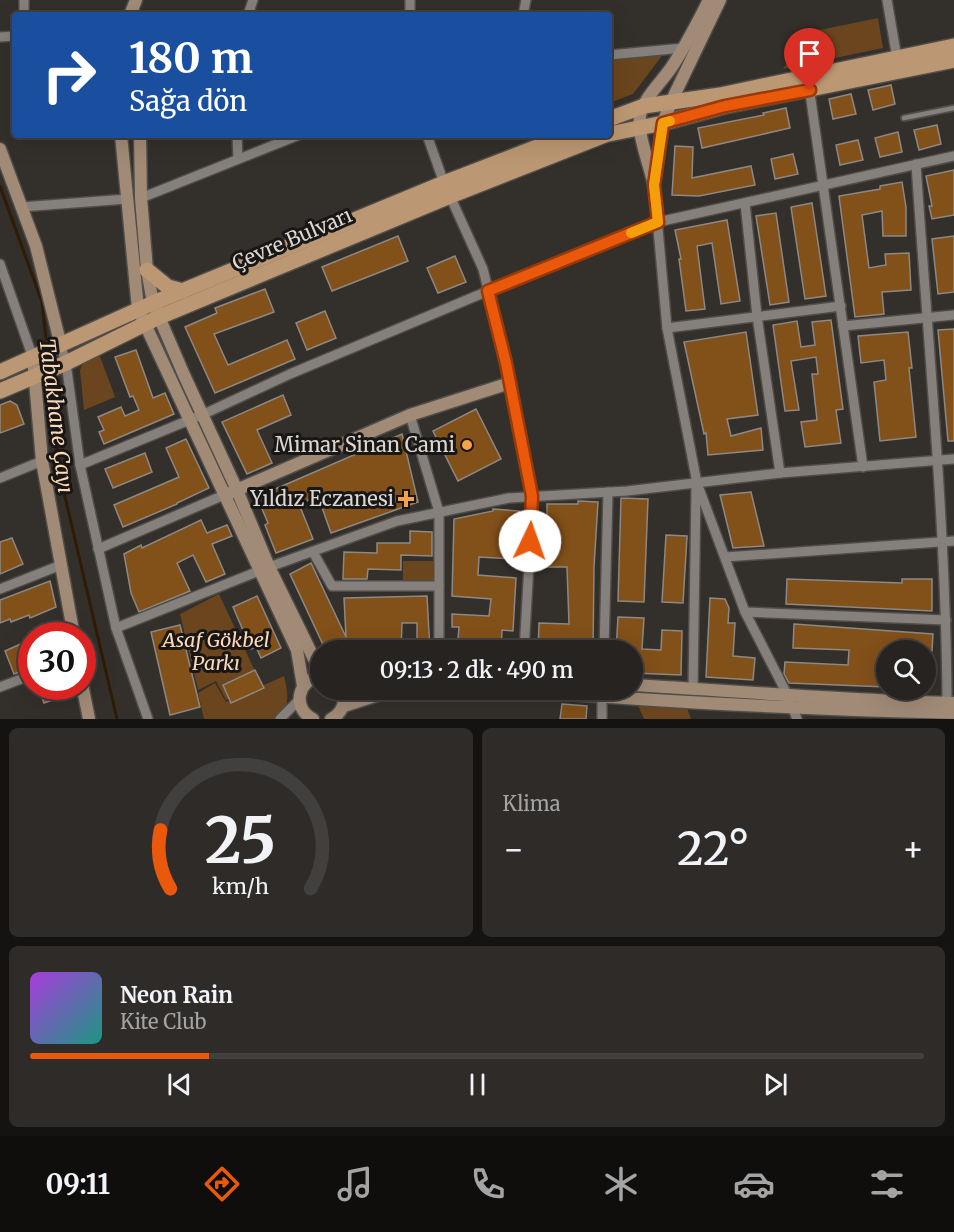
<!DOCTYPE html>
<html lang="tr">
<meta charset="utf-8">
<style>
:root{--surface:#262320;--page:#2e2b29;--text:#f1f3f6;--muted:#a4a4a5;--line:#42403e;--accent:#ea580c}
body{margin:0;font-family:Merriweather,serif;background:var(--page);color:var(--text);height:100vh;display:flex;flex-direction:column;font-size:22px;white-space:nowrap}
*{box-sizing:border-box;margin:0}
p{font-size:20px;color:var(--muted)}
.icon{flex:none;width:33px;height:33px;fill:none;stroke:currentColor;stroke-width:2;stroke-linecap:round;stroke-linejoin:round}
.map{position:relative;height:719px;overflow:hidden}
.panel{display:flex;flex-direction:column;gap:9px;padding:9px;background:#151312;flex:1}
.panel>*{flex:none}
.top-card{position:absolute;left:12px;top:12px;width:600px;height:126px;border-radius:6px;box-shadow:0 6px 24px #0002,0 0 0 2px var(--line);background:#1a4fa0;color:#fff;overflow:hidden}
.fabs{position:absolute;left:876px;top:640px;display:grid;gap:12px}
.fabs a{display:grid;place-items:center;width:60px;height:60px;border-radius:50%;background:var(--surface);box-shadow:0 6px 24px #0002,0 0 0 2px var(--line);font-size:30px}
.speed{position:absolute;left:18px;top:622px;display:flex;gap:12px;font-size:30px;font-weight:700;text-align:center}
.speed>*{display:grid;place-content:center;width:78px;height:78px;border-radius:50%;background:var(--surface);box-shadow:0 6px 24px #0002,0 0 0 2px var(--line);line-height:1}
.speed .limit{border:9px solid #d22;background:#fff;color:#111}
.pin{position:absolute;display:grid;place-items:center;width:51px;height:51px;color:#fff;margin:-62px -26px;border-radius:50% 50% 50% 0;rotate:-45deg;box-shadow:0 0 6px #0007}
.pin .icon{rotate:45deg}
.me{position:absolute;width:66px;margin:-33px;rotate:3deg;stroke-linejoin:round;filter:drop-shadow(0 0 4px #0008)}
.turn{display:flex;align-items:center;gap:21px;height:126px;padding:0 18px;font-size:27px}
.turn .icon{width:78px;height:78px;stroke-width:2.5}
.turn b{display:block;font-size:42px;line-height:51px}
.big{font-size:45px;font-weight:600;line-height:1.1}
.panel .widget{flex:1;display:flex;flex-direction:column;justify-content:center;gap:9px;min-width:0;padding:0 21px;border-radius:9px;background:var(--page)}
.panel .dial{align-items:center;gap:0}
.dial svg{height:156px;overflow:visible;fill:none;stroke:var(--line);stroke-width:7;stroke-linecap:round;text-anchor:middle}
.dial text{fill:var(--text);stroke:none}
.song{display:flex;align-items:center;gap:18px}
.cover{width:72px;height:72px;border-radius:9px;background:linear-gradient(135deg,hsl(280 70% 55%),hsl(170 70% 35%))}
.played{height:6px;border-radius:3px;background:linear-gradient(90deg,var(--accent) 20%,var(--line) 20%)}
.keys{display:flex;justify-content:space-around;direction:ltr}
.heat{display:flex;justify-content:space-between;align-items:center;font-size:33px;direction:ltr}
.panel .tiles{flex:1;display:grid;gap:9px;grid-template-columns:1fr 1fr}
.widget:last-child{grid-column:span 2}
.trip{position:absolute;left:310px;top:640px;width:333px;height:60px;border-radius:30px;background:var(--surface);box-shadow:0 6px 24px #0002,0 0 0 2px var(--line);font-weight:600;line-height:60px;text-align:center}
.dock{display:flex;height:96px;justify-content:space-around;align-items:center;background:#0f0e0d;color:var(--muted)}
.dock .icon{width:42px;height:42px}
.dock .on{color:var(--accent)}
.dock b{font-size:27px;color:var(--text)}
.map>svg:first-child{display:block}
.green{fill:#6b451e}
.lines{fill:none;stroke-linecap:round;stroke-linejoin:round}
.stream{stroke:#301b05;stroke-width:3}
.building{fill:#825019;stroke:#8d8883;stroke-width:1.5}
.lane-casing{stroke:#504d49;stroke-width:8}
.street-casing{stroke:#504d49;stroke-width:12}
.secondary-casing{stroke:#504d49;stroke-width:15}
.primary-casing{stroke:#504d49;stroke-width:18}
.lane{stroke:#85807b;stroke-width:4.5}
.street{stroke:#85807b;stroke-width:9}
.secondary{stroke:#a18b77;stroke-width:12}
.primary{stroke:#bc9773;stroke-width:15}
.route-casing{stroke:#983908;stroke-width:15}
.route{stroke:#ea580c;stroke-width:10}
.slow{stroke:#f59e0b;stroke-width:10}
.poi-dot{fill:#f7a248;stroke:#191715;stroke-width:2}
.labels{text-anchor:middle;stroke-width:6;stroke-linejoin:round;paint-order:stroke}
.street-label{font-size:20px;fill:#dad7d4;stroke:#191715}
.poi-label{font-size:20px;fill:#dad7d4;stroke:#191715;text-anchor:end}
.park-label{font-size:20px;font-style:italic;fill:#fed9b9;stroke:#191715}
.water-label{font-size:21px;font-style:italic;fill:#fdd9b8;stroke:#191715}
</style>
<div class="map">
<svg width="954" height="719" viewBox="0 0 954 719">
<rect width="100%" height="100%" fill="#332f2b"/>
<g class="green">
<path d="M878,18L883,48L783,69L805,33Z"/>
<path d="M664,53L633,94L609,103V58Z"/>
<path d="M99,354L115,397L84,410L80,370L84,362Z"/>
<path d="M403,561H434L435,583L403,582Z"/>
<path d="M219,594L261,684L226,700L216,681L198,690L180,614Z"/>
<path d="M284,676C288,692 291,707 277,719H204L198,693L215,683L226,702Z"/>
<path d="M637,703L686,705L691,719H644Z"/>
</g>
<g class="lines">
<g class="stream">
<path d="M0,186L42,302L47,347"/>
<path d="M49,374L59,471L117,719"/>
</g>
</g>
<g class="building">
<path d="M891,85L895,104L873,110L868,90Z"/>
<path d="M851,94L856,114L833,119L829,99Z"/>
<path d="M786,108L790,128L702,148L698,128L764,115L763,113Z"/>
<path d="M937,125L941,144L919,150L914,130Z"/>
<path d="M898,132L902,152L880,157L875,138Z"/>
<path d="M858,140L863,160L840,165L836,145Z"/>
<path d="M675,146L693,147L692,178L751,166L755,185L699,196L672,195Z"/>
<path d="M793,154L798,174L775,179L771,159Z"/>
<path d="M954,170V215L932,219L929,206H932L926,176Z"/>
<path d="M902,182L906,207V236H883L882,211L862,215L869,268L886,265L885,254L909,253L911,290L882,292L884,314L855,317L839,196L880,189V186Z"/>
<path d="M812,203L826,296L805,299L791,207Z"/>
<path d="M776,213L789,302L770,305L756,216Z"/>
<path d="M727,220L740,301L721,304L712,243L697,246L705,309L686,311L679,259H681L675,230Z"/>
<path d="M398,236L408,261L332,291L322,267Z"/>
<path d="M954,236V292L938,294L932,239Z"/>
<path d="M455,256L466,282L438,293L427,268Z"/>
<path d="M265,289L274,312L214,334L228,365L287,340L295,359L215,393L185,327L217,313L215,308Z"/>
<path d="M325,311L336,338L307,350L296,323Z"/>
<path d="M831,320L843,409L836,410L841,443L805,447L801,422L817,420L812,374H818L816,357L791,361L799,410L785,411L773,325L797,321L801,347L815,345L812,322Z"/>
<path d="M954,329V441H948L938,330Z"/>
<path d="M746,332L758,415L727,419L731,436L761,428L763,450L708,455L706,433L704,434L684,342Z"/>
<path d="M908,332L912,368H909L916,437L880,441L874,382L886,380L884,360L861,363L858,336Z"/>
<path d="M136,350L153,398L165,393L174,414L104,444L99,432L104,430L98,417L121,407L125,416L139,410L133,396L130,397L115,357Z"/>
<path d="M283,395L291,415L257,430L272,463L247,474L222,422Z"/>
<path d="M10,401L17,405L24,424L0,433V405Z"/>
<path d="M476,409L501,459L458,481L433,431Z"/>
<path d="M402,434L418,502L331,533L318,496L299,504L313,539L276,553L265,525L268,523L257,497Z"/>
<path d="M186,439L209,488L177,503V504L123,527L114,505L179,477L166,448Z"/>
<path d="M145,453L152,472L113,488L105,469Z"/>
<path d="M751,492L764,546L733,548L720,495Z"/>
<path d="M621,498L648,499L644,602L618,601Z"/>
<path d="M578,501L598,502L594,567L593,651H538L539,623L569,624L567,567H547V504H578Z"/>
<path d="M493,509L519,511L516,559L479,557L478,575L516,578L513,631L502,630L501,651H457L459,627H452V614L489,616L491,599L452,596L454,519L493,511Z"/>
<path d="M201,520L207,533L227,525L232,536L212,544L225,574L206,582L193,555L177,563L190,591L139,612L131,593L124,554L141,545L142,548Z"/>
<path d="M410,531L432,532V556L401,555V570L368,569L367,579H343L344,552L377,553V543H410Z"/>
<path d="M666,535L687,536L683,603L662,602Z"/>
<path d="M12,538L23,564L0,574V542Z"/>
<path d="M311,563L346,637L344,598L427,596L430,651H417V623H402L401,651H348V646L337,651H326L290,574Z"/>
<path d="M787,579L902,583V579H932V611L786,604Z"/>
<path d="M50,581L56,607L30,618L29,615L11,622L10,619L0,623V600Z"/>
<path d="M257,596L281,648L261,658L256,647L251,649L233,607Z"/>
<path d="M710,598L725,599L729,608L728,623H735L733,656L755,658L753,680L706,677Z"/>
<path d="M618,617L644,618L642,649L661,650L662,630L682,631L681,675L633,673V651H616Z"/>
<path d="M794,624L933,634L932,651H886V687L789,683L784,674L785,662L848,665L849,650L793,648Z"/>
<path d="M180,625L200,707L170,715L151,632Z"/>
<path d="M32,639V667L14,674L5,651Z"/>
<path d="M255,670L264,688L231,703L223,685Z"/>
<path d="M38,687H70L73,693L44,703Z"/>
<path d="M562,704L587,706L586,719H560Z"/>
</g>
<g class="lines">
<g class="lane-casing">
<path id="lane" d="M904,118L954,108"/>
</g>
<g class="street-casing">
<g id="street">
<path d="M24,0V15"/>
<path d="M410,0V15"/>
<path d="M887,0L897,58"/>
<path d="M248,15L253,0"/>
<path d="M523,15L526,0"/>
<path d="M0,37L15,36"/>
<path d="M609,55L683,48"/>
<path d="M809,86L863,467"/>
<path d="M237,135L238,159"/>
<path d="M427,135L444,183"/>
<path d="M916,164C928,344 946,523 947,703"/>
<path d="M654,185L667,328L697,483L745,612L787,694L797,719"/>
<path d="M450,196L483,269L506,363L533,496L524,651"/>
<path d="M141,198L299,135"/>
<path d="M745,203L757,316L780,473"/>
<path d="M21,207L127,199"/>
<path d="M0,264L33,358"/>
<path d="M843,326L954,315"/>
<path d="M667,328L841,306"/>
<path d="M61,346L66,363L80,465L116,628L148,719"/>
<path d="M410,415L439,512V651"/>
<path d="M80,465L204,414L290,374L488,291L658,222L954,156"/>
<path d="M0,478L42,461"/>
<path d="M98,549L224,495"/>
<path d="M313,552L332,586H439"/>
<path d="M725,557L954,541"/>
<path d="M0,589L61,565"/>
<path d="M745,612L946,620"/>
<path d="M116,628L269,567L397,521L509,498L627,491L780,473L954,459"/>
<path d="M604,651L608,492"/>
<path d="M0,687L32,675"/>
<path d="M693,689L696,489"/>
<path d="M280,719L299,700"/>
<path d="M602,719V690"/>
</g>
</g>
<g class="secondary-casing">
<g id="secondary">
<path d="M130,15L136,0"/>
<path d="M121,135L138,309L297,650L303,686"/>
<path d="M140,135L141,198L147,270L153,303L184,375L237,490L269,567L321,673"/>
<path d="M0,149L36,246L61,346"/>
<path d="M655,178L663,123L671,102L720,0"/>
<path d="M654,185C650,167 637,134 640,116C643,98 663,81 673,65C686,45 698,22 709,0"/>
<path d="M33,358L42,461L74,636"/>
<path d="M232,492L410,415L510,383"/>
<path d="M82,684L89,719"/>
<path d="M633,685C740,691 847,701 954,703"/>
<path d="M522,690C666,703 810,709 954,713"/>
<path d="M344,706L393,690"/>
<path d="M313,719C291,708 298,679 321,676"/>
<path d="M331,719C343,713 346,702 343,690"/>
</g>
</g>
<g class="primary-casing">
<g id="primary">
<path d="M609,119L644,106L720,95L954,46"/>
<path d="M609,134L663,123L725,106L954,60"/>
<path d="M147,270L168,287L183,291"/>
<path d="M0,372L153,303L444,183L568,135"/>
<path d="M0,391L66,363L159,317L450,196L605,135"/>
</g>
</g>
<use href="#lane" class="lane"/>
<use href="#street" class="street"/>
<use href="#secondary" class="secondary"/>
<use href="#primary" class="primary"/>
</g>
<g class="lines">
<g class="route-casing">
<path id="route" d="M530,541L532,496L506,363L488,291L658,222L654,185L663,123L725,106L810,90"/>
</g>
<use href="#route" class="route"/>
<path class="slow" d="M631,233L658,222L654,185L663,123L670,121"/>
</g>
<g class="poi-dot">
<circle cx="467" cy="445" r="6"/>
<path d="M403 490h6v6h6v6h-6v6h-6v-6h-6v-6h6z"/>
</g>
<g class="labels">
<g class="street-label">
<text transform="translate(292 239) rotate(-23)" y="7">Çevre Bulvarı</text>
</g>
<g class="poi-label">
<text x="455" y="452">Mimar Sinan Cami</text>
<text x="394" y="506">Yıldız Eczanesi</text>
</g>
<g class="park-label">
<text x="216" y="647">Asaf Gökbel<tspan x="216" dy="23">Parkı</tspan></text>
</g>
<g class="water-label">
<text transform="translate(56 416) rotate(83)" y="7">Tabakhane Çayı</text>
</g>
</g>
</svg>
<div class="fabs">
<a><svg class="icon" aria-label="search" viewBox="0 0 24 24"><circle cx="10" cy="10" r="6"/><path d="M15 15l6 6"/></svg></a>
</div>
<div class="speed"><div class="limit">30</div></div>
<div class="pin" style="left:810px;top:90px;background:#d93025"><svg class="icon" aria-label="arrive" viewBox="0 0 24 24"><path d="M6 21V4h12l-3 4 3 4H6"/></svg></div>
<svg class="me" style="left:530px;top:541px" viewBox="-20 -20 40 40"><circle r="19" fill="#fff"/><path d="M0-13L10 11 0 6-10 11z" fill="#ea580c"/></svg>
<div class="trip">09:13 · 2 dk · 490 m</div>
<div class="top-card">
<div class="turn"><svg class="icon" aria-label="right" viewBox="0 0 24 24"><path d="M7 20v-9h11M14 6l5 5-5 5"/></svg><div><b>180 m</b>Sağa dön</div></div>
</div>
</div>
<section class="panel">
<div class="tiles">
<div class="widget dial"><svg viewBox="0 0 100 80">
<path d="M14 69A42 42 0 1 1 86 69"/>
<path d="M14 69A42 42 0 0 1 9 39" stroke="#ea580c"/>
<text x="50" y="56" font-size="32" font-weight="700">25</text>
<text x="50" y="72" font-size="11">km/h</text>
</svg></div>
<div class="widget"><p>Klima</p>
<div class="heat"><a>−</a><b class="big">22°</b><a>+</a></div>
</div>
<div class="widget">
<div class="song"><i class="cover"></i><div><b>Neon Rain</b><p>Kite Club</p></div></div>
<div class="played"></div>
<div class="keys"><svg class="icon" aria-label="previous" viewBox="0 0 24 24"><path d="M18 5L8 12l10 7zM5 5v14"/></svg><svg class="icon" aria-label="pause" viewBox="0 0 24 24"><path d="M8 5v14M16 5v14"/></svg><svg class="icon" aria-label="next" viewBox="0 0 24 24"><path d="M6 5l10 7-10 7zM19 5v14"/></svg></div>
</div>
</div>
</section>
<nav class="dock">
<b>09:11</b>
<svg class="icon on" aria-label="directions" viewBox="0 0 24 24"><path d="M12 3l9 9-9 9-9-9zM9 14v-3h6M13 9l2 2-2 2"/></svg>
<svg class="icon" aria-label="music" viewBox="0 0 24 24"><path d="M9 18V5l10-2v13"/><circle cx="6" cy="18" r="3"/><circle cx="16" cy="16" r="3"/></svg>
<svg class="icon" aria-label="phone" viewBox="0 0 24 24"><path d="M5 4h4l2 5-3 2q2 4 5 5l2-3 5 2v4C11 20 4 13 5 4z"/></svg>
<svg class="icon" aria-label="climate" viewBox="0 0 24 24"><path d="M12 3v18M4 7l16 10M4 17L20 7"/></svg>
<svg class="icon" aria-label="car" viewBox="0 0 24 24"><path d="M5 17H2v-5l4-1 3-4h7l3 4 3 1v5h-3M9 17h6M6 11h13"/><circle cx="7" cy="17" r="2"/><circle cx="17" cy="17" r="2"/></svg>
<svg class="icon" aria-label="filters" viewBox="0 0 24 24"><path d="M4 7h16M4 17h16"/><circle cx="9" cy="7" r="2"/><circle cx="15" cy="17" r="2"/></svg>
</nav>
